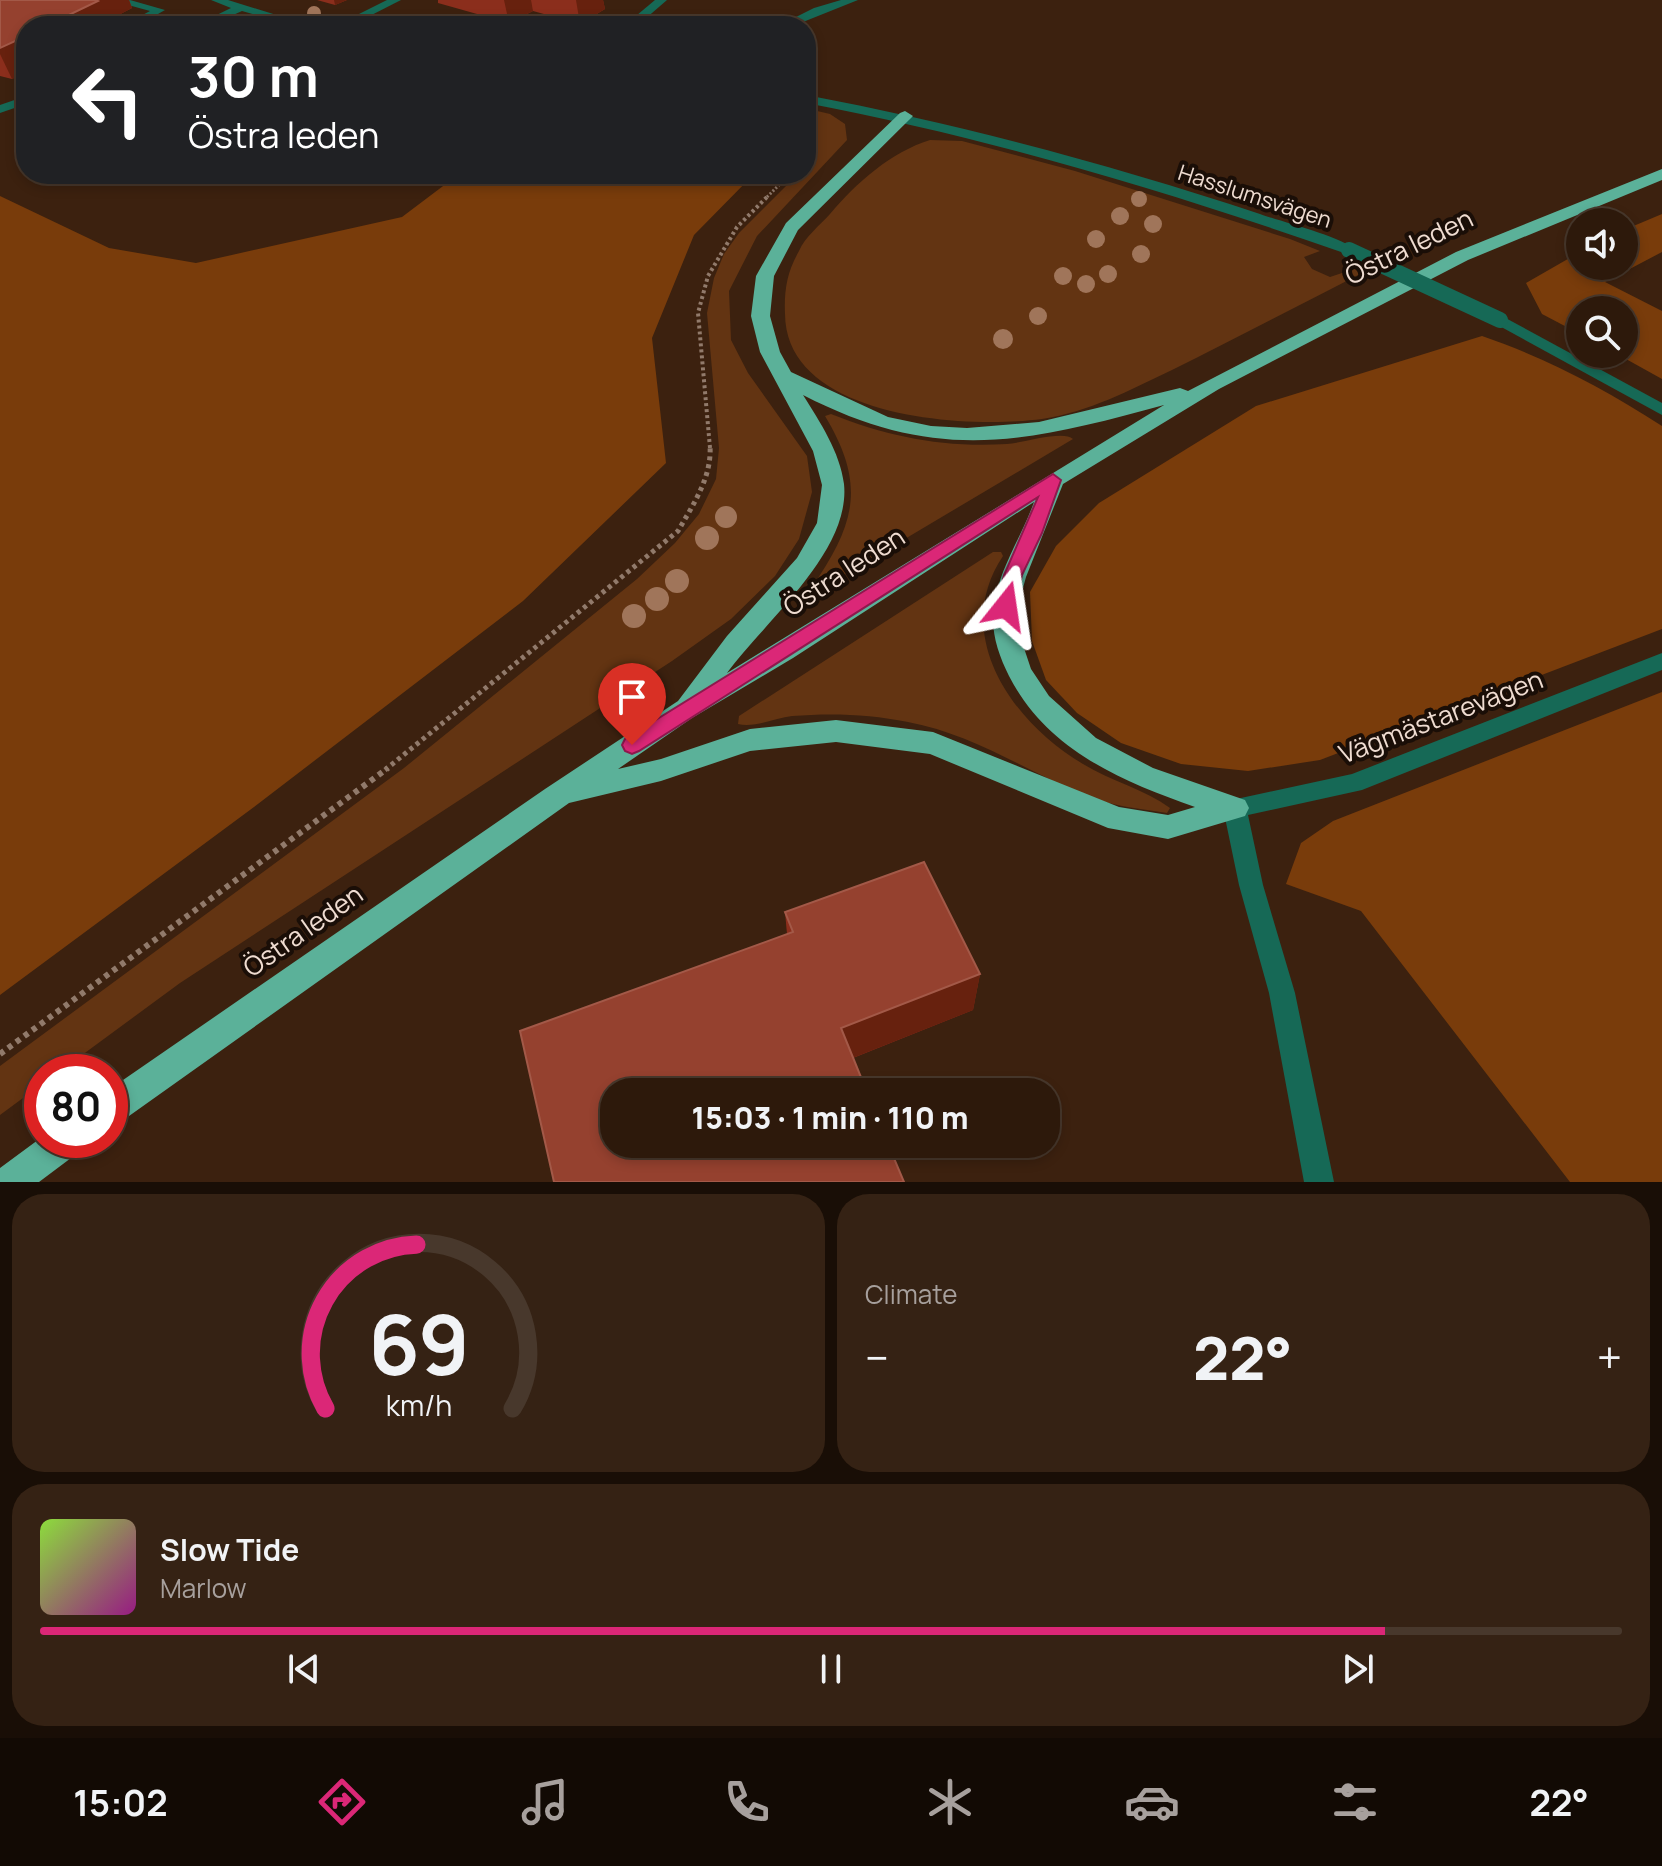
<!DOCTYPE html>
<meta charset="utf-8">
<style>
:root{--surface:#2d190b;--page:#352214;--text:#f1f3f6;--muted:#a7a09d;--line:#48382c;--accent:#db2777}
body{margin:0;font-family:Manrope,sans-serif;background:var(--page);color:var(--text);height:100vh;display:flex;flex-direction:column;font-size:30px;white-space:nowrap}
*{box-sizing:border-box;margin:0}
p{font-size:26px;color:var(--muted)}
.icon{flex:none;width:44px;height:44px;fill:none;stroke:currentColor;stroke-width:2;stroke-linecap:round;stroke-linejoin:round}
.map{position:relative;height:1182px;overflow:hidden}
.sheet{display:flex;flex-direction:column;gap:12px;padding:12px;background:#190e06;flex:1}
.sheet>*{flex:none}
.hud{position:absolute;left:16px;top:16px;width:800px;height:168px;border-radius:32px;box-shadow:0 4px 12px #0003,0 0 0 2px var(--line);background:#202124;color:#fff;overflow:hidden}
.fabs{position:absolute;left:1566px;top:208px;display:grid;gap:16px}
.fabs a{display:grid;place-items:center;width:72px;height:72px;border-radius:50%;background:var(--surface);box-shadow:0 4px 12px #0003,0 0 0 2px var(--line);font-size:40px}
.speed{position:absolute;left:24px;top:1054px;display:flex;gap:16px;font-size:40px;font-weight:700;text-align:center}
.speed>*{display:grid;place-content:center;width:104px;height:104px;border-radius:50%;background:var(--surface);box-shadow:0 4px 12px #0003,0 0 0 2px var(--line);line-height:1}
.speed .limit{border:12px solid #d22;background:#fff;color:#111}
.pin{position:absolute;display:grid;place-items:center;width:68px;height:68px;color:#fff;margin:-82px -34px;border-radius:50% 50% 50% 0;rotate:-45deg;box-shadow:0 0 8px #0007}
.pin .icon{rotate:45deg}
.me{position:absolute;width:88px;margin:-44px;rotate:15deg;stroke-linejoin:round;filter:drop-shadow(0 0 6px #0008)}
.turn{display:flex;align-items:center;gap:28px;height:168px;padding:0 40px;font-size:36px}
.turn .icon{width:104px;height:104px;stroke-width:2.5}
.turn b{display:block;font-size:56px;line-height:68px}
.big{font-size:60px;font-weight:800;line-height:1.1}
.sheet .tile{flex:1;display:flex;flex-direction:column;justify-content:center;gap:12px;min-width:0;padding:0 28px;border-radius:32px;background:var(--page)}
.sheet .dial{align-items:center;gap:0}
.dial svg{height:208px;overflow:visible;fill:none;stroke:var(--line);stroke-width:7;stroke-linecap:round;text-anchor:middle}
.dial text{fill:var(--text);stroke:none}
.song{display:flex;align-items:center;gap:24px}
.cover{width:96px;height:96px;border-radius:12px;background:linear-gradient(135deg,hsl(90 70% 55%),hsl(310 70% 35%))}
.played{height:8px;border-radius:4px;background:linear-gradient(90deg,var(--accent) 85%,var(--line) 85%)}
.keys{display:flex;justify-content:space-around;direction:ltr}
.heat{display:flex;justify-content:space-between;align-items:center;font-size:44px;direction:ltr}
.sheet .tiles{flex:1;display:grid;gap:12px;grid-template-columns:1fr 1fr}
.tile:last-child{grid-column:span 2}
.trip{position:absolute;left:600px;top:1078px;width:460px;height:80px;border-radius:32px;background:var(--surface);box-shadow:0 4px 12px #0003,0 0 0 2px var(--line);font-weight:800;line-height:80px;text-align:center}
.tab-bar{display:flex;height:128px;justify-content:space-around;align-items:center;background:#120a04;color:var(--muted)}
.tab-bar .icon{width:56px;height:56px}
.tab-bar .selected{color:var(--accent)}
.tab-bar b{font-size:36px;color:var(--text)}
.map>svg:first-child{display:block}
.green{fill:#633412}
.forest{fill:#793c0b}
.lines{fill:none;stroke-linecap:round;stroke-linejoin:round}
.path-far3{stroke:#917a6b;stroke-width:3;stroke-dasharray:2 2;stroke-linecap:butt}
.path-far2{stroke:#917a6b;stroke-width:4;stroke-dasharray:3 3;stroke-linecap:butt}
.path-far1{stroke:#917a6b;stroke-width:5;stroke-dasharray:4 4;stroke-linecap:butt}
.path{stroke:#917a6b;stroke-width:6;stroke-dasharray:5 5;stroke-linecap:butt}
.minor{fill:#166956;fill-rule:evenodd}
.highway{fill:#5bb199;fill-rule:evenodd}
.minor-bridge{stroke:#166956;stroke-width:16}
.tree{fill:#a0755a}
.wall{fill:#8b2e1c}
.shaded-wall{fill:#67210e}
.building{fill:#95412f;stroke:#a35948;stroke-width:2}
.route{fill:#db2777;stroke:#8e194d;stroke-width:2}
.labels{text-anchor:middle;stroke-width:8;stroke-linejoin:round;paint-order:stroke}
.far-street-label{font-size:22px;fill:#efdcd1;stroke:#1a0e07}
.street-label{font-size:26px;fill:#efdcd1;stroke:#1a0e07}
</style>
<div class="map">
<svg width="1662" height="1182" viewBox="0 0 1662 1182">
<rect width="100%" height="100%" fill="#3c210f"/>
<g class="green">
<path d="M813,110L830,114L845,124L847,140L757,236L729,291L731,340L748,373L807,456L812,492L799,539L775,576L731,619L672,661L180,983L59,1072H42V1084L0,1115V1066L404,768L637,579L675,543L699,514L716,479L719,448L707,313L714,278L724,254L739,233L798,174H806V165L818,142L808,114Z"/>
<path d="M930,140L962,141L1075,171L1290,239L1320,251L1304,257L1312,269L1330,277L1357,268L1366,271C1301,304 1237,338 1172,370C1130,390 1089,412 1042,419C967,429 786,419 785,314C784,290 787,272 799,251C805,237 820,225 830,214C856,183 891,152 930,140Z"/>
<path d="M831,414C888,437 945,448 1007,444C1023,443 1063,430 1073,439L819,590L812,587C856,523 866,484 825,416Z"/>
<path d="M993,552H1001L1003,556C950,635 1013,723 1083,764C1111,781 1144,789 1170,808L1167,813C1141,809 1113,806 1089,797C1028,772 973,734 908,722C869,714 831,713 792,716C775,718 755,728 738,724L739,716Z"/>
</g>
<g class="forest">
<path d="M459,174H754L694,235L652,338L666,463L523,601L254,807L0,995V196L109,248L196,263L402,217Z"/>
<path d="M1662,214V252L1605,282L1662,311V379L1617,354H1624V310H1580V334L1542,314L1526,283L1580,252V266H1624V230Z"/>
<path d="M1482,336C1546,358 1605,389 1662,426V629L1320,760L1248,771L1181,764L1121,743L1077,713L1046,680L1032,641L1030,592L1056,546L1099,503L1256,406Z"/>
<path d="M1662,692V1182H1570L1361,911L1286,884L1301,843L1333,821Z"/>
</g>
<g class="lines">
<g class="path-far3">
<path d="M806,156L813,140L809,128"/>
<path d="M767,197L790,174"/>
</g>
<path class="path-far2" d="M710,448L698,313L708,276L737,227L769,195"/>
<path class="path-far1" d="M385,770L678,531C693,505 712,477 710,446"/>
<path class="path" d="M0,1054L388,768"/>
<g class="minor">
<path d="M110,0H130L165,10L137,26H122L150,11Z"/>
<path d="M211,0H228L312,26H294L242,11L209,26H194L231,8Z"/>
<path d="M387,0H401L350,26H335Z"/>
<path d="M655,0H667L637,26H624Z"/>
<path d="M841,0H858L793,26H778L814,8Z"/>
<path d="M806,95C960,124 1111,165 1260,214C1282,222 1342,237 1356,250L1349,254L1344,253C1167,191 990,138 806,103Z"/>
<path d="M26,96V104L0,113V105Z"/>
<path d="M1500,315L1662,403V415L1494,323V317Z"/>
<path d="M1662,653V670L1362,790L1248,815L1263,885L1295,993L1334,1182H1304L1269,993L1239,885L1223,808L1227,801L1352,774Z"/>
</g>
<g class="highway">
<path d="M905,111L913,116L910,119L798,230L774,276L770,316L780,352L791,372L888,417L931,426L967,428L1039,422L1180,388L1188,391L1456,252L1662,169V180L1468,260L1219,389L1063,484L1026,577L1018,606L1019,633L1031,669L1049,696L1096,738L1153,768L1245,800L1249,808L1245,816L1168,839L1108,828L930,754L836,742L750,751L661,781L569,803L122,1121L110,1126V1089L545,789L678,701L727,636L797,558L817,523L822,485L813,451L760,352L751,316L756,276L786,223L900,113ZM803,395C937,464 1025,443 1164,405L727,673C764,622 851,552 844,484C840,452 820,422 803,395ZM1034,502C1022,536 999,569 994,605C990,630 998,654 1009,676C1047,750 1121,781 1195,807L1168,815L1119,807L933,732L836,720L750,729L661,759L618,769L692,718L793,658Z"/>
<path d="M42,1137V1140H84L79,1152L39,1182H0V1168Z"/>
</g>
<path class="minor-bridge" d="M1349,250L1500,320"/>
</g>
<g class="tree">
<circle cx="314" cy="13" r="7"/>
<circle cx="1139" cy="199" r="8"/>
<circle cx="1120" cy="216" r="9"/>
<circle cx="1153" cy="224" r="9"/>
<circle cx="1096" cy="239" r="9"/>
<circle cx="1141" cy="254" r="9"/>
<circle cx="1108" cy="274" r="9"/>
<circle cx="1063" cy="276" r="9"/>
<circle cx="1086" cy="284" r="9"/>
<circle cx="1038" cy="316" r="9"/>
<circle cx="1003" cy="339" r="10"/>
<circle cx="726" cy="517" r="11"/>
<circle cx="707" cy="538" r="12"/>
<circle cx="677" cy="581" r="12"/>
<circle cx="657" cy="599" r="12"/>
<circle cx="634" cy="616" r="12"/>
</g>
<g class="wall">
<path d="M0,0H129L132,8L107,21L109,26H26V72L12,79L0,76Z"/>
<path d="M317,0H347L335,5Z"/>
<path d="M438,0H603L605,9L580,24L533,11L509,23L438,3Z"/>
<path d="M785,912L980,974L973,1010L853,1058L787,934Z"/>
</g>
<g class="shaded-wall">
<path d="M85,0H129L132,8L107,21L109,26H46Z"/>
<path d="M334,0H347L335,5Z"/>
<path d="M504,0H531L533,11L509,23Z"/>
<path d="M576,0H603L605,9L580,24Z"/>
<path d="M26,36V72L12,79L0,54V48Z"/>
<path d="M980,974L973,1010L840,1063L841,1028Z"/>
</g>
<g class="building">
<path d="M0,0H96L98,1L46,26H26V36L0,48Z"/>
<path d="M924,862L980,974L841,1028L867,1092H614V1144H888L904,1182H554L520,1031L793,932L785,912Z"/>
</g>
<path class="route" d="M1053,474L1061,480L1042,533L1022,575L1013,611H999L997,606L1004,575L1038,497L639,751L632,754L625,751L622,745L625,739Z"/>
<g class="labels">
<g class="far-street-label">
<text transform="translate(1255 196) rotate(18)" y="8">Hasslumsvägen</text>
</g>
<g class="street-label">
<text transform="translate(1409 247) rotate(-26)" y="9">Östra leden</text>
<text transform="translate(844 572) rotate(-33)" y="9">Östra leden</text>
<text transform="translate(1441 717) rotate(-21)" y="9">Vägmästarevägen</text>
<text transform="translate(303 931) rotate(-35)" y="9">Östra leden</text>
</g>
</g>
</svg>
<div class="fabs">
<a><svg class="icon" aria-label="sound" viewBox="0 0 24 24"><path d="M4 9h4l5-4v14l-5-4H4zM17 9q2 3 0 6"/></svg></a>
<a><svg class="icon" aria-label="search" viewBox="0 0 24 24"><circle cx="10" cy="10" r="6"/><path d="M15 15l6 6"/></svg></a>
</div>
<div class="speed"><div class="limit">80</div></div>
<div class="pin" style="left:632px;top:745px;background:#d93025"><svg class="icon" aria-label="arrive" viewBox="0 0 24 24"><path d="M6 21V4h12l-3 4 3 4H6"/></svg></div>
<svg class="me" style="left:1006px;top:606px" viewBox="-20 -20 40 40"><path d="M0-17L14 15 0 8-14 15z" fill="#db2777" stroke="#fff" stroke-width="4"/></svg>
<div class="trip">15:03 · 1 min · 110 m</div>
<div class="hud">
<div class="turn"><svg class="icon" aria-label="left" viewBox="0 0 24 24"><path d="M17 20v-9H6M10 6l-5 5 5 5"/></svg><div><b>30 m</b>Östra leden</div></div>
</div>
</div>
<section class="sheet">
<div class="tiles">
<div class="tile dial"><svg viewBox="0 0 100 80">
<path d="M14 69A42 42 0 1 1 86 69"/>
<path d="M14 69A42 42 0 0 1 49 6" stroke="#db2777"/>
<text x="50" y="56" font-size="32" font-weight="700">69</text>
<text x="50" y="72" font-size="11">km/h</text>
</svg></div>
<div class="tile"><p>Climate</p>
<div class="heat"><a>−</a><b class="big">22°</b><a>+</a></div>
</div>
<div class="tile">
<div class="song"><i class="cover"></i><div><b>Slow Tide</b><p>Marlow</p></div></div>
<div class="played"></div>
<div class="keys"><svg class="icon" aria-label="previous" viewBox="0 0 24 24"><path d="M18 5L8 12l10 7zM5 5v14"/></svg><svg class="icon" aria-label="pause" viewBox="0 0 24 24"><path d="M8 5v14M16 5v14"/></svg><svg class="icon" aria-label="next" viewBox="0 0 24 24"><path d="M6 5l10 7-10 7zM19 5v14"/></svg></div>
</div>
</div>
</section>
<nav class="tab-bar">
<b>15:02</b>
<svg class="icon selected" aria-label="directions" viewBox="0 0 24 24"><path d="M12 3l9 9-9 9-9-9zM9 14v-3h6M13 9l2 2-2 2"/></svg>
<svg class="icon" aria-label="music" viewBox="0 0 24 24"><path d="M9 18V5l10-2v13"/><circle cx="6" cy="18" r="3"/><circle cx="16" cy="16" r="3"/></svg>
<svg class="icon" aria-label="phone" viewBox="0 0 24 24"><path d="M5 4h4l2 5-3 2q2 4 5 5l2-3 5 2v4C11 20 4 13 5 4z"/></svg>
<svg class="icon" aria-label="climate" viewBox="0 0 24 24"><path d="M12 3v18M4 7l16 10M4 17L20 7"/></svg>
<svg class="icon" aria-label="car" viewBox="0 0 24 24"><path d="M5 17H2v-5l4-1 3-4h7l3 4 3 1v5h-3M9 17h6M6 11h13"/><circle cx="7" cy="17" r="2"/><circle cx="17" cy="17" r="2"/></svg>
<svg class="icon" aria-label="filters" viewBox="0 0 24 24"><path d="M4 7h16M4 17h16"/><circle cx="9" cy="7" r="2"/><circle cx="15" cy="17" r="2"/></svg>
<b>22°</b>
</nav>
